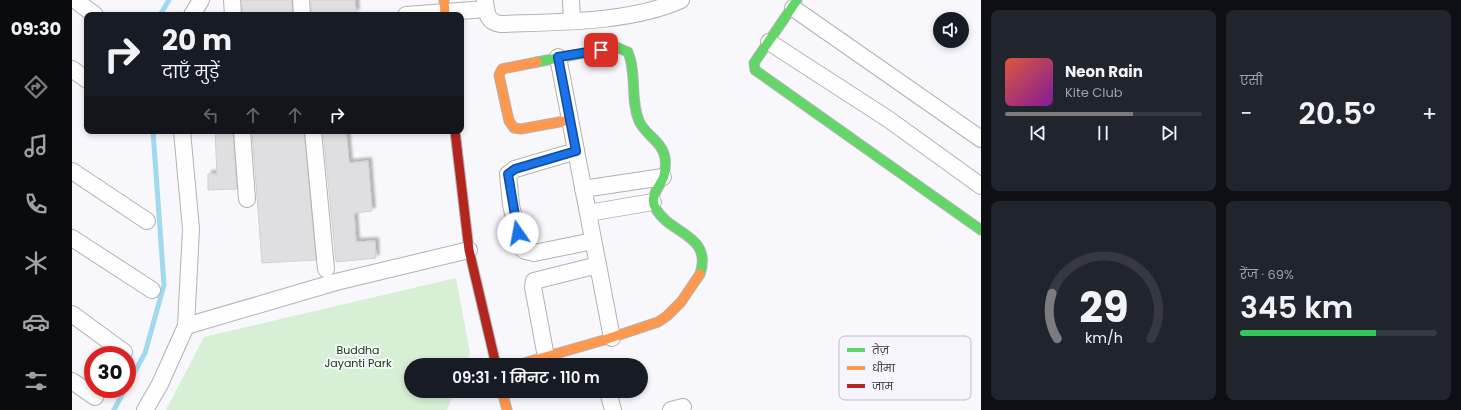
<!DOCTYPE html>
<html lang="hi">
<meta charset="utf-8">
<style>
:root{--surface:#171b24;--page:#20242c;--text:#f1f3f6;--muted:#9ea1a6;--line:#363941;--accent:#7c7c7f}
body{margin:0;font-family:Poppins,"Noto Sans Devanagari",sans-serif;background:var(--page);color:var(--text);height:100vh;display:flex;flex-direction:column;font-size:15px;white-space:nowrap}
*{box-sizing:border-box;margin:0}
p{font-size:13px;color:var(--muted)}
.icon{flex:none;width:22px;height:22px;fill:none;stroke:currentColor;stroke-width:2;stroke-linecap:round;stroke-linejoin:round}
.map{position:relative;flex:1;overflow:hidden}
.side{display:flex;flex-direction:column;gap:10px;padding:10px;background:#0d0f14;width:480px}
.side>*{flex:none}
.hud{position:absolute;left:12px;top:12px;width:380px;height:122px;border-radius:8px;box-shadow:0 2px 6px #0003;background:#171b24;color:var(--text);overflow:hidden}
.fabs{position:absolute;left:861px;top:12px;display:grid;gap:8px}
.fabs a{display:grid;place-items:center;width:36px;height:36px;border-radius:50%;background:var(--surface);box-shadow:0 2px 6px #0003;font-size:20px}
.speed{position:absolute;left:12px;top:346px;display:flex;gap:8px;font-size:20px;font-weight:700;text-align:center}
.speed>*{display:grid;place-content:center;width:52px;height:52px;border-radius:50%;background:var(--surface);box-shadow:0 2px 6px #0003;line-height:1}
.speed .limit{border:6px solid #d22;background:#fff;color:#111}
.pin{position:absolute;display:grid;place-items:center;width:34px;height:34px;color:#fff;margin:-17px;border-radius:8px;box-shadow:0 2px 6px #0006}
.me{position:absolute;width:44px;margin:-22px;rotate:348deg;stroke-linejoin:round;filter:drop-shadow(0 0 3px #0008)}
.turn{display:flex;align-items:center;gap:14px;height:84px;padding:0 12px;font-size:18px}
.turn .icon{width:52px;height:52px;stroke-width:2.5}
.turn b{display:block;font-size:28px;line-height:34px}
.lanes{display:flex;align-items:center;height:38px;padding:0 12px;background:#0003;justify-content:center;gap:20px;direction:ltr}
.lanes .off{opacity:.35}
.big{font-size:30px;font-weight:600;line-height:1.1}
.side .card{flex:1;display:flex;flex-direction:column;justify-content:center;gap:6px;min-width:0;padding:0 14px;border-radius:8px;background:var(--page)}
.side .dial{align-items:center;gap:0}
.dial svg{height:104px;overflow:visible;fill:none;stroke:var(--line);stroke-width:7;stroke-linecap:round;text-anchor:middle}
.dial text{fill:var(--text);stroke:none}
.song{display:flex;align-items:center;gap:12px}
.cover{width:48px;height:48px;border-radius:6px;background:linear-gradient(135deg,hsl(10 70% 55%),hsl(290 70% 35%))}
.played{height:4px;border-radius:2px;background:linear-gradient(90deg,var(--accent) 65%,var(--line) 65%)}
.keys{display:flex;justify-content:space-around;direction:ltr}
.heat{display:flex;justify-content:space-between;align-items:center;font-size:22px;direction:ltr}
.charge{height:6px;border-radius:3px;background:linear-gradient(90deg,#34c759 69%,var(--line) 0)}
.side .tiles{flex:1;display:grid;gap:10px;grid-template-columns:repeat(2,1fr)}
.trip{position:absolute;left:332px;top:358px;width:244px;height:40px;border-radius:20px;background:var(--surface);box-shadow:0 2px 6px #0003;font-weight:600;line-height:40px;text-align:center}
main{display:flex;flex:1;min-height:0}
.dock{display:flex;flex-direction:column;width:72px;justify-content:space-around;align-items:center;background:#090b0e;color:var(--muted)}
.dock .icon{width:28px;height:28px}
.dock .on{color:var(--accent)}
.dock b{font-size:18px;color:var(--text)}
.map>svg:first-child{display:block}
.green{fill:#d7efd4}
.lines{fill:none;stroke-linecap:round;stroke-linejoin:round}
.stream{stroke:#a1daef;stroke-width:5}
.building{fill:#dfdfe2;stroke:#d1d1d5;filter:url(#shadow)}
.street-casing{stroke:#b2b2b5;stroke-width:18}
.fast-casing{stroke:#b2b2b5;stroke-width:11}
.slow-casing{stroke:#b2b2b5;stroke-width:11}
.jam-casing{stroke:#b2b2b5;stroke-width:11}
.street{stroke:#fefeff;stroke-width:16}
.fast{stroke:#63d668;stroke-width:9}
.slow{stroke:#ff974d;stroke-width:9}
.jam{stroke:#b3261e;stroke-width:9}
.route-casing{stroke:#114b97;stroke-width:10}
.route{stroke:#1a73e8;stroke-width:7}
.labels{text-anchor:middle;stroke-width:4;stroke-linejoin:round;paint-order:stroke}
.park-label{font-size:11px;fill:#0d3902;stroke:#f6f5fe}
.key{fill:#f6f5fe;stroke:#bdbdc4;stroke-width:1}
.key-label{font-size:11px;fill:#39393c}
</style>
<main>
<nav class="dock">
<b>09:30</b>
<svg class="icon on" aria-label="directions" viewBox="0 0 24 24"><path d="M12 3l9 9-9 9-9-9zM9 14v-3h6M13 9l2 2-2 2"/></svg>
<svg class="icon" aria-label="music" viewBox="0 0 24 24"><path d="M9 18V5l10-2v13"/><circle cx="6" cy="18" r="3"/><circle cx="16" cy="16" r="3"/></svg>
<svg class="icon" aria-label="phone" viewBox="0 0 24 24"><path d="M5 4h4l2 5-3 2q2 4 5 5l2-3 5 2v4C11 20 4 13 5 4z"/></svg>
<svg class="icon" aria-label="climate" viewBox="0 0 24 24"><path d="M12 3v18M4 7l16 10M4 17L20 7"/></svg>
<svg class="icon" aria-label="car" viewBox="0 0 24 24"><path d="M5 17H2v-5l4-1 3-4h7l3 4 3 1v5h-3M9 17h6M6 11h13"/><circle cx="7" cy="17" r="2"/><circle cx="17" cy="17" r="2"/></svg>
<svg class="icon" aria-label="filters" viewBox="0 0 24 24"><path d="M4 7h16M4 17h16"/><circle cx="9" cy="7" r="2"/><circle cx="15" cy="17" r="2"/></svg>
</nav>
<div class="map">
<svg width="909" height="410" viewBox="0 0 909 410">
<defs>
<filter id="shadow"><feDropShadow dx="3.5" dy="-3.5" stdDeviation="1" flood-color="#0004"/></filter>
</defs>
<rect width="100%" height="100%" fill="#f7f7fc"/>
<path class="green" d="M384,278L398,353L393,365H339V391H383L375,410H94L132,337Z"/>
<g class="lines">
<g class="stream">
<path d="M88,15L97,0"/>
<path d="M55,386L73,353L92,285L81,131"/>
<path d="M42,410L53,389"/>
</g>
</g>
<g class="building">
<rect x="170" y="0" width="50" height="15"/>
<path d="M239,0H283L284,13L239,15Z"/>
<path d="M143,131H161L165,189L136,190V174H145Z"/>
<path d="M180,131H232L244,260L190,263Z"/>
<path d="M251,131H274L277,163L296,161L300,211L282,213L284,242L303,241L304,258L264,262Z"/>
</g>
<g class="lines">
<g class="street-casing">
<g id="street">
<path d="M3,0L23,15"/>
<path d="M160,0L161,15"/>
<path d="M229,0L230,15"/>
<path d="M413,0C414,12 415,23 429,24C485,22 558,23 609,0"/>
<path d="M499,0L500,21"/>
<path d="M721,8L909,139"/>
<path d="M120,15L129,0"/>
<path d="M334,15L414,9"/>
<path d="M697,42L816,119L909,186"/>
<path d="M486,57L540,338"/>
<path d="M0,69L15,80"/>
<path d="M170,131L175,199"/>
<path d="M241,131L254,269"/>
<path d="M504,151L443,169L436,174L439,205L449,247L453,251L462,253L521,241"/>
<path d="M0,171L75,221"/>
<path d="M511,189L591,177"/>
<path d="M516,213L581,202"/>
<path d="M0,238L80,290"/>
<path d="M0,314L52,352"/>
<path d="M114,326L264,282L397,250"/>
<path d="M474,357L461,287L462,281L526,265"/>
<path d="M0,381L23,397"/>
<path d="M537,395L541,410"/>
<path d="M73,410L88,384L114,326L119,229L110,131"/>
<path d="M599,410L611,407"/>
</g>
</g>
<g class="fast-casing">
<g id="fast">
<path d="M725,0L682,63L683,70L909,230"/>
<path d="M465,62L544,47L556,52C565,74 558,99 567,121C573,135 591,142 593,158C594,163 593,171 592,176C588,187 576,197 584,209C598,234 641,235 628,274"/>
</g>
</g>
<g class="slow-casing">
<g id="slow">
<path d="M372,0L373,15"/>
<path d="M465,62L430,69L427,75L437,121L442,128L449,129L498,120"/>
<path d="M445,365L532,340L586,322L595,316L609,302L628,274"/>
<path d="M430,391L435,410"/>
</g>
</g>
<g class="jam-casing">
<path id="jam" d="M383,131L397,250L424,365"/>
</g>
<use href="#street" class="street"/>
<use href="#fast" class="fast"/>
<use href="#slow" class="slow"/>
<use href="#jam" class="jam"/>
</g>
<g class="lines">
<g class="route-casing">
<path id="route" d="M446,233L436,174L443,169L504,151L486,57L529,50"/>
</g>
<use href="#route" class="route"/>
</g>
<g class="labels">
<g class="park-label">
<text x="286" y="354">Buddha<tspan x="286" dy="13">Jayanti Park</tspan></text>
</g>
</g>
<rect x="767" y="336" width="132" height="64" rx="6" class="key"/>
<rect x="775" y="348" width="18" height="4" fill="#63d668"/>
<rect x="775" y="366" width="18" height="4" fill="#ff974d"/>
<rect x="775" y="384" width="18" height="4" fill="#b3261e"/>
<g class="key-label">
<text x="800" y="354">तेज़</text>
<text x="800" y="372">धीमा</text>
<text x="800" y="390">जाम</text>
</g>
</svg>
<div class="fabs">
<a><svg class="icon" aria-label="sound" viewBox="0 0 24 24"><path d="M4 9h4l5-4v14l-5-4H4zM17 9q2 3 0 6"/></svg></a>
</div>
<div class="speed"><div class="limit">30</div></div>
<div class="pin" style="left:529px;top:50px;background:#d93025"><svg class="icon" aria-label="arrive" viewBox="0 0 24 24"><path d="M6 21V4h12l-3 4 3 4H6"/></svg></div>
<svg class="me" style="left:446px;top:233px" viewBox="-20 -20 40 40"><circle r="19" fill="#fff"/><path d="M0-13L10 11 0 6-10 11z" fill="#1a73e8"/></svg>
<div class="trip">09:31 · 1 मिनट · 110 m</div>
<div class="hud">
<div class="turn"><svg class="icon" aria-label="right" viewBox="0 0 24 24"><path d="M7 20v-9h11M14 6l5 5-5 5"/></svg><div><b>20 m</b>दाएँ मुड़ें</div></div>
<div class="lanes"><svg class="icon off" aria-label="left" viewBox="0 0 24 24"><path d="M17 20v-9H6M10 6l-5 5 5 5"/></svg><svg class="icon off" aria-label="ahead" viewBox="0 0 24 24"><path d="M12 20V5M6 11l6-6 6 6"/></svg><svg class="icon off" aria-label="ahead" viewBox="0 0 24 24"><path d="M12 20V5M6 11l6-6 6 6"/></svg><svg class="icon" aria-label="right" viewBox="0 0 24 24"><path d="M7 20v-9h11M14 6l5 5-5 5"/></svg></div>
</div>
</div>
<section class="side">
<div class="tiles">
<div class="card">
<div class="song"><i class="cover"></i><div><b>Neon Rain</b><p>Kite Club</p></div></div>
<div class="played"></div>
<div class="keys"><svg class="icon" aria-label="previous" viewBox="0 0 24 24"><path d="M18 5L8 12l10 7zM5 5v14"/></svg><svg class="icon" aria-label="pause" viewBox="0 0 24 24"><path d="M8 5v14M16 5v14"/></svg><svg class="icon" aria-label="next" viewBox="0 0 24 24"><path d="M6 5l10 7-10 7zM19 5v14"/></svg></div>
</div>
<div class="card"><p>एसी</p>
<div class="heat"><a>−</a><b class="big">20.5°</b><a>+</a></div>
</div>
<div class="card dial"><svg viewBox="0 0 100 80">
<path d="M14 69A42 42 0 1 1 86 69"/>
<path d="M14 69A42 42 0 0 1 10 34" stroke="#7c7c7f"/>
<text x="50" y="56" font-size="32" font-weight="700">29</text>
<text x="50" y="72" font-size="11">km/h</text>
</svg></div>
<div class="card"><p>रेंज · 69%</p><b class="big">345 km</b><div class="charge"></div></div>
</div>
</section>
</main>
